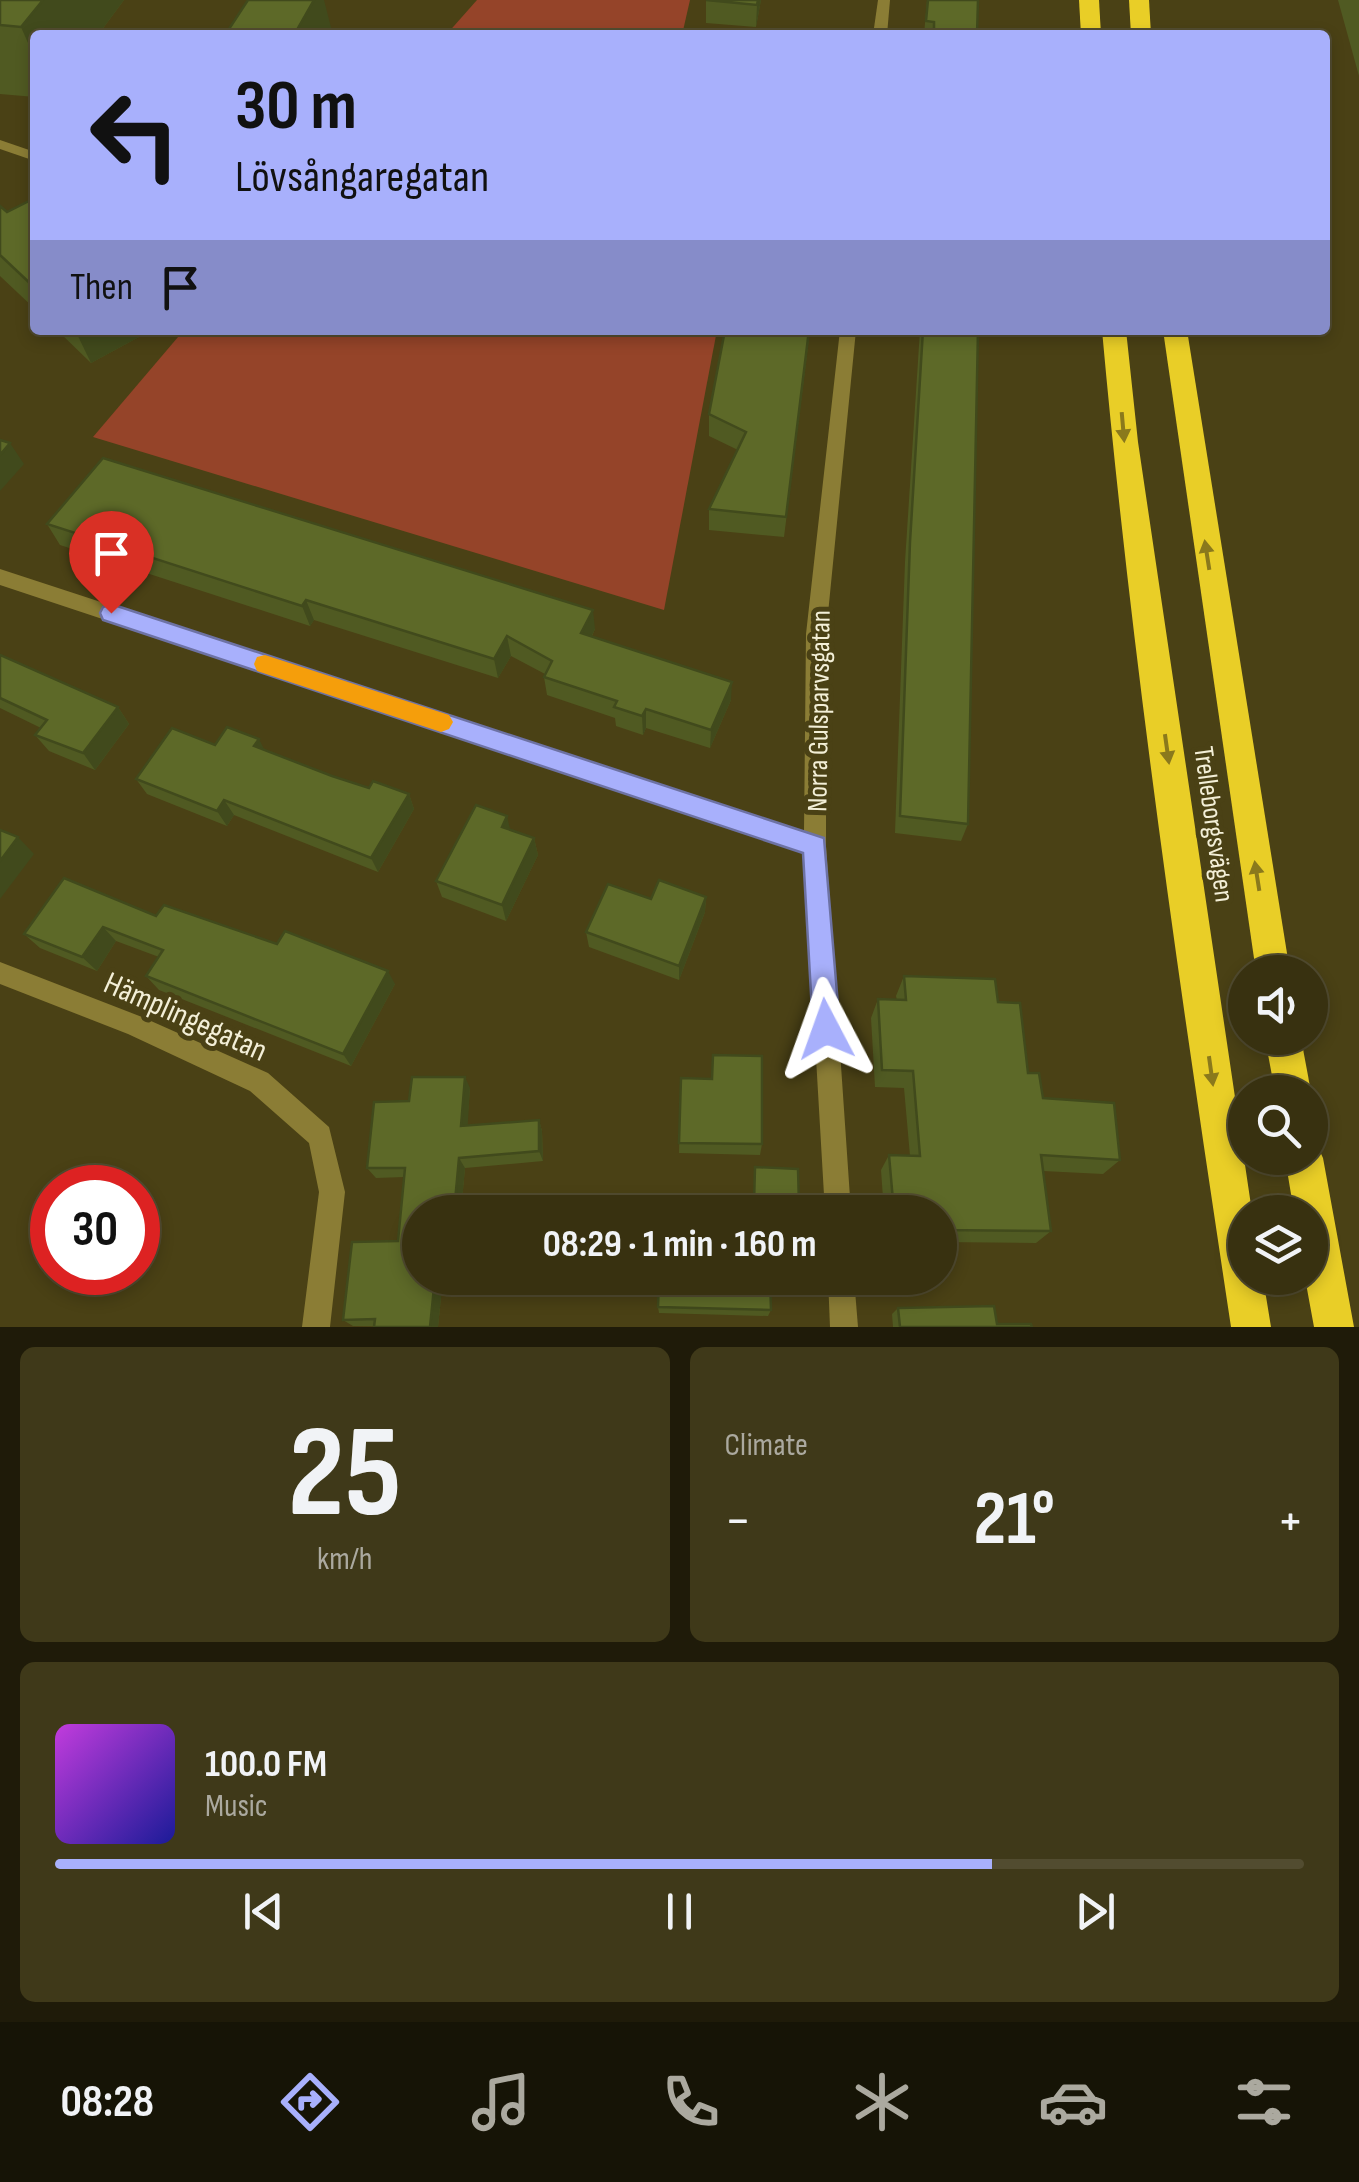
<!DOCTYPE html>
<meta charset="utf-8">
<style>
:root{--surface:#383110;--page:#3f3919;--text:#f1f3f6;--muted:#aba99f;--line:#524c30;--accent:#a8b0fc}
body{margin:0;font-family:"Sofia Sans Condensed",sans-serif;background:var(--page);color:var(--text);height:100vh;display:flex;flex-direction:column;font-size:38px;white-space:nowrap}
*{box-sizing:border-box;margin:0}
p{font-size:32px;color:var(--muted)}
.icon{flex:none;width:55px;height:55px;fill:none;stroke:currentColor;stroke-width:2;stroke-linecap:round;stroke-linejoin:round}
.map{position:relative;height:1327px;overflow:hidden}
.side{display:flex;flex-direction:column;gap:20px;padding:20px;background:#1f1b09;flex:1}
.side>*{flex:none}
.guide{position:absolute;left:30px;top:30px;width:1300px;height:305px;border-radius:10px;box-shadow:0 5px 15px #0003,0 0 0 2px var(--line);background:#a8b0fc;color:#111;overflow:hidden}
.controls{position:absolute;left:1228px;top:955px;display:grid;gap:20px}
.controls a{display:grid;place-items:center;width:100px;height:100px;border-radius:50%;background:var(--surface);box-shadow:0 5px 15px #0003,0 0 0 2px var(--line);font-size:50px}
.speed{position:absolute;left:30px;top:1165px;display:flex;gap:20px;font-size:50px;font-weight:700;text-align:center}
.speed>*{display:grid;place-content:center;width:130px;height:130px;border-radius:50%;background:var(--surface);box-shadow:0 5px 15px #0003,0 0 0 2px var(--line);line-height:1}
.speed .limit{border:15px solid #d22;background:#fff;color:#111}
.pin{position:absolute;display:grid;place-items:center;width:85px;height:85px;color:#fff;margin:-102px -42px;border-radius:50% 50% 50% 0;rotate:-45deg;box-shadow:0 0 10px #0007}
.pin .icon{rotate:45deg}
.me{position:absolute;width:110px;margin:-55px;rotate:356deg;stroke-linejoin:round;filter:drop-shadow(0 0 8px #0008)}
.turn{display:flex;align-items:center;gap:35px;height:210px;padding:0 40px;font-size:45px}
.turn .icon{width:130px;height:130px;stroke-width:2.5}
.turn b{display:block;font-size:70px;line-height:85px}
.then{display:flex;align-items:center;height:95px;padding:0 40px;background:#0003;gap:20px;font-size:38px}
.big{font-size:75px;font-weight:700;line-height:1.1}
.side .card{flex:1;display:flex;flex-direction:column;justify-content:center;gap:15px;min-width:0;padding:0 35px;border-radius:15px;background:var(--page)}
.side .dial{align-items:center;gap:0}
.dial b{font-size:130px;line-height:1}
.song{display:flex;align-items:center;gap:30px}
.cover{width:120px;height:120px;border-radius:15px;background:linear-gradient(135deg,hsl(290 70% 55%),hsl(240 70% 35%))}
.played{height:10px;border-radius:5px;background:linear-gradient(90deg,var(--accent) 75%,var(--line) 75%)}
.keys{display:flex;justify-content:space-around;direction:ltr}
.heat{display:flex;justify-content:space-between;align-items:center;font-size:55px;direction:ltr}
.side .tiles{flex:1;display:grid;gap:20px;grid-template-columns:1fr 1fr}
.card:last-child{grid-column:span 2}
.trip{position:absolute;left:402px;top:1195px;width:555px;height:100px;border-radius:50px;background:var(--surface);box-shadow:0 5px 15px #0003,0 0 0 2px var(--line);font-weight:700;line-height:100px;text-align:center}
.dock{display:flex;height:160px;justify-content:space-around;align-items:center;background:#161406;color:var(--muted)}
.dock .icon{width:70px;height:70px}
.dock .selected{color:var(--accent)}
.dock b{font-size:45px;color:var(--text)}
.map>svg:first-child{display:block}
.green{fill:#954429}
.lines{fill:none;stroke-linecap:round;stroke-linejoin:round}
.minor{fill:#8b7d35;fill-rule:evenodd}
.motorway{fill:#e9ce27;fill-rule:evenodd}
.wall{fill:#505a22}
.shaded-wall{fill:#414a1c}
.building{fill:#5d6928;stroke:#414a1c;stroke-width:2.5}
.oneway{fill:#8a791c}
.route{fill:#a8b0fc;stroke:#6d72a4;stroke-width:2.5}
.slow{fill:#f59e0b}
.labels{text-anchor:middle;stroke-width:10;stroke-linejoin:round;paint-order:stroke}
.street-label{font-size:28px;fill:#f3efd7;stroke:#4a4115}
.near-street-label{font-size:32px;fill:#f3efd7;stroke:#4a4115}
</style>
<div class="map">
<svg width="1359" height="1327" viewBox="0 0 1359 1327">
<rect width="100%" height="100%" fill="#4a4115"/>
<g class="green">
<path d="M477,0H690L682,35H446Z"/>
<path d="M184,330H717L664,610L93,437Z"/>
</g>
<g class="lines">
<g class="minor">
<path d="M878,0H890L887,35H873Z"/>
<path d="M0,140L35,152V161L0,149Z"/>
<path d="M840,330H856L826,634V846L851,1212H825L804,852L0,585V569L804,832L806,634Z"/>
<path d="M0,962L142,1017L268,1073L329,1127L345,1192L330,1327H302L319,1192L309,1143L250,1091L128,1034L0,984Z"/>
<path d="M828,1278H854L858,1327H830Z"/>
</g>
<g class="motorway">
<path d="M1079,0H1099L1101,35H1081Z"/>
<path d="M1129,0H1149L1151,35H1131Z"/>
<path d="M1102,330H1126L1138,442L1252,1212H1245V1278H1263L1271,1327H1231C1181,996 1132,663 1102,330Z"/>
<path d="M1163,330H1187L1290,972H1256Z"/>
<path d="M1265,1038H1301L1311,1092L1310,1095L1275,1092Z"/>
<path d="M1310,1142L1317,1145L1323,1158L1354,1327H1314L1305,1278H1310V1212H1294L1285,1158H1310Z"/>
</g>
</g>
<g class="wall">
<path d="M0,0H124L98,35H35V97L0,94Z"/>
<path d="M706,0H761L756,27L706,23Z"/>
<path d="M927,0H978L977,35H924Z"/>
<path d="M1338,0H1359V76Z"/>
<path d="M35,204V309L0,276V206L7,212Z"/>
<path d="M57,330H150V331L91,363Z"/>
<path d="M810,330L784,537L709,530V509L738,450L709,436V414Z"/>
<path d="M920,330H978L968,824L961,841L895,833L905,562Z"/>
<path d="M47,524L595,629L592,636L731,700L710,748L646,728L643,735L616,726L615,718L547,695L544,677L545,674L511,656L498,678L314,620L310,626L60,545Z"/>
<path d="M0,655L118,707L129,724L95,770L49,751L35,735L41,728L0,708Z"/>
<path d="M215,745L265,751L332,776L369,788L409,794L414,809L378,872L234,815L227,826L147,794L136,779Z"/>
<path d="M534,838L538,855L506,921L442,897L436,881Z"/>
<path d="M706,897L705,912L679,980L589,947L586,932L651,899Z"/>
<path d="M156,916L395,984L351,1066L159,990L146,976L159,957L116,941L97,971L40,948L24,934Z"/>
<path d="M904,976L998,1002L1028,1073L1043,1098L1120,1160L1103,1174L1043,1171L1051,1231L1036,1243L940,1242V1212H884L881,1170L889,1155L910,1156L904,1088L875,1087L871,1018L878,999L897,1000L896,996Z"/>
<path d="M713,1055L762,1144L760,1155L679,1153L681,1078L712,1079Z"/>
<path d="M470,1088L467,1126L539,1120L542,1131L543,1161L465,1168L461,1212H420V1278H443L438,1327L353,1326L343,1320L398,1241L404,1177L376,1178L367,1168L409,1101Z"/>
<path d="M755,1167L799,1205L797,1210L753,1208Z"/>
<path d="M658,1307L771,1310L768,1316L659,1313Z"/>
<path d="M898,1308L997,1324L1032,1327H893L892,1314Z"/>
</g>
<g class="shaded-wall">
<path d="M43,0H124L98,35H35V59L21,27Z"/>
<path d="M314,0H324L333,35H294Z"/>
<path d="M758,0H761L756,27L757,5Z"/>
<path d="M75,330H150V331L91,363Z"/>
<path d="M10,443L24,464L0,491V455Z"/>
<path d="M306,600L314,620L310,626L302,606Z"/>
<path d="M593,610L595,629L584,652L581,633Z"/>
<path d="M507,636L511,656L498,678L494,659Z"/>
<path d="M732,682L731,700L710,748L711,730Z"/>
<path d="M118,707L129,724L95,770L83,753Z"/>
<path d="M646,709V728L643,735L642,716Z"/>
<path d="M259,739L267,755L254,746Z"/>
<path d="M409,794L414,809L378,872L371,858Z"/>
<path d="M224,800L234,815L227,826L217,811Z"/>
<path d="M507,816L511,833L502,827Z"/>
<path d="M18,837L34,854L0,899V861Z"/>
<path d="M534,838L538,855L506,921L502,905Z"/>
<path d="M706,897L705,912L679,980V966Z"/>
<path d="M103,927L116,941L97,971L82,957Z"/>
<path d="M388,971L395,984L351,1066L343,1054Z"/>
<path d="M465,1077L470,1088L467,1137L461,1126Z"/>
<path d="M539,1120L542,1131L543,1161L539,1151Z"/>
<path d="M459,1158L465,1168L461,1212H454Z"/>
<path d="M435,1278H443L438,1327H430Z"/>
</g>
<g class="building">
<path d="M0,0H43L21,27L0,25Z"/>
<path d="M248,0H314L294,35H225Z"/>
<path d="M706,0H758L757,5Z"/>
<path d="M928,0H978L977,35H941V31L934,30V22L926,21Z"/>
<path d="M31,200L35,204V288L0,255V206L7,212Z"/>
<path d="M725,330H809L786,517L709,509L746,432L709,414Z"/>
<path d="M923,330H978L968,824L900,816L910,542Z"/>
<path d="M0,440L10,443L0,455Z"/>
<path d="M103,458L593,610L581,633L732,682L711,730L646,709L642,716L614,707L617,701L544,677L552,661L507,636L494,659L306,600L302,606L47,524Z"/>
<path d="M0,655L118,707L83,753L35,735L47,720L0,698Z"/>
<path d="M227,727L259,739L254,746L332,776L369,788L373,781L409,794L371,858L224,800L217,811L136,779L172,728L215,745Z"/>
<path d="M476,805L507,816L502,827L534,838L502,905L436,881Z"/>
<path d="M0,830L18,837L0,861Z"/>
<path d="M64,878L156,916L164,905L277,944L285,931L388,971L343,1054L146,976L163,950L103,927L82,957L24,934Z"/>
<path d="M659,880L706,897L679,966L586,932L608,884L651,899Z"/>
<path d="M904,976L995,979L998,1002L1020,1003L1028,1073H1039L1043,1098L1114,1103L1120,1160L1041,1155L1051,1231L940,1230V1212H894L889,1155L920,1156L913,1071L882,1070L878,999L906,1000Z"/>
<path d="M713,1055L762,1056V1144L679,1143L681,1078L712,1079Z"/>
<path d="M412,1077H465L461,1126L539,1120V1151L459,1158L454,1212H420V1278H435L430,1327H374L375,1319L343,1320L352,1242L398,1241L405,1168H367L374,1102L409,1101Z"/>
<path d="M755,1167L798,1169L799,1205L754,1203Z"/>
<path d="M713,1207L769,1209L770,1212H713Z"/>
<path d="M659,1278H770L771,1310L658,1307Z"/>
<path d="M994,1306L997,1324H1031L1032,1327H900L898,1308Z"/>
</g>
<defs><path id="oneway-solid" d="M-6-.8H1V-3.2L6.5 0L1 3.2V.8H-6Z" transform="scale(2.5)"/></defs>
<g class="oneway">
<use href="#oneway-solid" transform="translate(1123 427) rotate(85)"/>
<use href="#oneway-solid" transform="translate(1207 555) rotate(-99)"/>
<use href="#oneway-solid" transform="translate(1167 749) rotate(82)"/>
<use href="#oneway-solid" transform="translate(1257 876) rotate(-99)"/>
<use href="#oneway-solid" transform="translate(1211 1071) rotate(82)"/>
</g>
<path class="route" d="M111,604L824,838L840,1029L836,1039L826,1043L817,1039L813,1029L803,853L103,620L100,613L103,607Z"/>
<path class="slow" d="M265,655L449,715L453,722L449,729L441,732L257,671L254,664L257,657Z"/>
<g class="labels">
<g class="street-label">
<text transform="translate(818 711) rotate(-89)" y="10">Norra Gulsparvsgatan</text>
<text transform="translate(1215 824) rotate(82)" y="10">Trelleborgsvägen</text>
</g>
<g class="near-street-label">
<text transform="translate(186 1016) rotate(24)" y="11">Hämplingegatan</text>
</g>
</g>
</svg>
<div class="controls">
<a><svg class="icon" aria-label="sound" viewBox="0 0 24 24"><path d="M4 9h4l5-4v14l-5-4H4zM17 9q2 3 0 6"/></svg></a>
<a><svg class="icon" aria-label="search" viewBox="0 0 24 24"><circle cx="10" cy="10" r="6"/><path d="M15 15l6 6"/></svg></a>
<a><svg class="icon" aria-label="layers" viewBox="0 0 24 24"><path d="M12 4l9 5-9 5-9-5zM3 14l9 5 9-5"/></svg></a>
</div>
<div class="speed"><div class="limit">30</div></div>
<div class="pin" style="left:111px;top:613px;background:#d93025"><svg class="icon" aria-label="arrive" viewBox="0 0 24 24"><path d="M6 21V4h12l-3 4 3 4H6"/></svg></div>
<svg class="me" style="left:826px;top:1029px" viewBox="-20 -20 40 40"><path d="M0-17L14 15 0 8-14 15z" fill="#a8b0fc" stroke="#fff" stroke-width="4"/></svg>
<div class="trip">08:29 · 1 min · 160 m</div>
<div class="guide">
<div class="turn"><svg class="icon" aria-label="left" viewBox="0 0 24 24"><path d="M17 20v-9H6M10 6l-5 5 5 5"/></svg><div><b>30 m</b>Lövsångaregatan</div></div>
<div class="then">Then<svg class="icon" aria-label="arrive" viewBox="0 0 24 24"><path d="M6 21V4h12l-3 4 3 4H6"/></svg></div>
</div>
</div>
<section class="side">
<div class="tiles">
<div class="card dial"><b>25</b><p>km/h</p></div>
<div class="card"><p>Climate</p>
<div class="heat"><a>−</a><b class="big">21°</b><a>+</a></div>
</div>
<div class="card">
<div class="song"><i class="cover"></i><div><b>100.0 FM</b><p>Music</p></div></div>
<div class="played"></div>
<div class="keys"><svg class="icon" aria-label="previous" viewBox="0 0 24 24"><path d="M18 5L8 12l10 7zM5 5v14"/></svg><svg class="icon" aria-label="pause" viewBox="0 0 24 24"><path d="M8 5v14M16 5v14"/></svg><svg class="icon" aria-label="next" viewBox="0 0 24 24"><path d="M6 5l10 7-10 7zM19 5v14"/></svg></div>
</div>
</div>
</section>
<nav class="dock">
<b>08:28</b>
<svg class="icon selected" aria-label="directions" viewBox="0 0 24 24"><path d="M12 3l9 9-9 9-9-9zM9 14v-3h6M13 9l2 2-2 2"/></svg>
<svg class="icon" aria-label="music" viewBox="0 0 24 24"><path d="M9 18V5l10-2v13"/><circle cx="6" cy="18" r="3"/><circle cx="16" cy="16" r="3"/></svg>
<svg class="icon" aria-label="phone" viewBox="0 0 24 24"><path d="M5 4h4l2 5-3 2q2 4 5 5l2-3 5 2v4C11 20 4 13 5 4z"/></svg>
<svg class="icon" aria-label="climate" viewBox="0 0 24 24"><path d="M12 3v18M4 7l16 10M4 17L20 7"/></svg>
<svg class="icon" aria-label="car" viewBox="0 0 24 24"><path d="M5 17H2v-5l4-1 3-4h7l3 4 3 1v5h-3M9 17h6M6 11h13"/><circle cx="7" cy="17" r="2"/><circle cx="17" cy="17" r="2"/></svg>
<svg class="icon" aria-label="filters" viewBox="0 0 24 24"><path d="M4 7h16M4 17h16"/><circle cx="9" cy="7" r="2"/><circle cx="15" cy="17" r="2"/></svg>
</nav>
